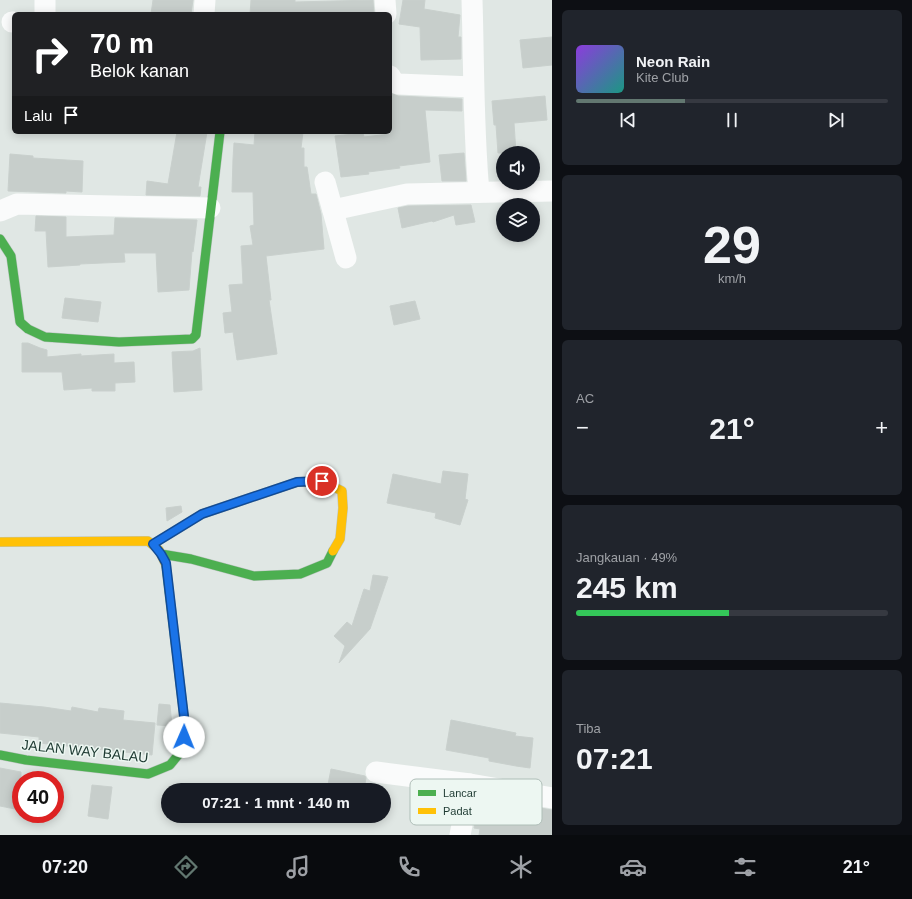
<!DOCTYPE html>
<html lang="id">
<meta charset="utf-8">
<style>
:root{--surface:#171b24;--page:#20242c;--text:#f1f3f6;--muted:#9ea1a6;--line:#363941;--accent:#627770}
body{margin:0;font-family:Helvetica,sans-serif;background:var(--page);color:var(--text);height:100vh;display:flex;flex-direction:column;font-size:15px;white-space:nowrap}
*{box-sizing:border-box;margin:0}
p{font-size:13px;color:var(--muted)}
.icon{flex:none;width:22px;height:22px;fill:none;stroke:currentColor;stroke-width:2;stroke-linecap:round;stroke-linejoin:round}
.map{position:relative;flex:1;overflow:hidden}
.drawer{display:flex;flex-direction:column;gap:10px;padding:10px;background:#0d0f14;width:360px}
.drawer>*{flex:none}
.hud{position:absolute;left:12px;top:12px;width:380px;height:122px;border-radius:6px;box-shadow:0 2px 10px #0003;background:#202124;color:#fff;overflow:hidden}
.buttons{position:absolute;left:496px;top:146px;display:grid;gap:8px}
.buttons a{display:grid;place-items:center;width:44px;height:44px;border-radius:50%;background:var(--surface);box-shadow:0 2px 10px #0003;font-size:20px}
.speed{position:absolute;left:12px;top:771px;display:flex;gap:8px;font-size:20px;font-weight:700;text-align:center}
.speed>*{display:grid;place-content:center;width:52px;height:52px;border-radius:50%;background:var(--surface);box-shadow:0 2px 10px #0003;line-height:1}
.speed .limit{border:6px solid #d22;background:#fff;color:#111}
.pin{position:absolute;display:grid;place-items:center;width:34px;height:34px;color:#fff;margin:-17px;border:2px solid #fff;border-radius:50%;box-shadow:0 1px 4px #0007}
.me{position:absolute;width:44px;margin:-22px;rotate:1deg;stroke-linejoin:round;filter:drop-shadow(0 0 3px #0008)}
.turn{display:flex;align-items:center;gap:14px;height:84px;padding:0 12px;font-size:18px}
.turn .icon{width:52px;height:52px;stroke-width:2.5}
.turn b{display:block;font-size:28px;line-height:34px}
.then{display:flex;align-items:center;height:38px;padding:0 12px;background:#0003;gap:8px;font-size:15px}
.big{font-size:30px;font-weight:700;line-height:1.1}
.drawer .tile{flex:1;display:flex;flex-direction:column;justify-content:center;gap:6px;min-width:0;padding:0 14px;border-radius:6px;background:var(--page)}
.drawer .dial{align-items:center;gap:0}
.dial b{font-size:52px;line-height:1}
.song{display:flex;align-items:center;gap:12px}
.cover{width:48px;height:48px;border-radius:6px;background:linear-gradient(135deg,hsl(270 70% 55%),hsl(170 70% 35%))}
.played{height:4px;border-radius:2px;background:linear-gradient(90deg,var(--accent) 35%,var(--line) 35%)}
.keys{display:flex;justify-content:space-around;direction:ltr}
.heat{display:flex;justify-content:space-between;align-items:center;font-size:22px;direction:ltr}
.charge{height:6px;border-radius:3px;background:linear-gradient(90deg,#34c759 49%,var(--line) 0)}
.trip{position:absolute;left:161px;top:783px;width:230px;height:40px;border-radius:20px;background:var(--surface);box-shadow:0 2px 10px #0003;font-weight:700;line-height:40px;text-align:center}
.tab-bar{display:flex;height:64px;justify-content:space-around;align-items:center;background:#090b0e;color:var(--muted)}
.tab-bar .icon{width:28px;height:28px}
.tab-bar .on{color:var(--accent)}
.tab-bar b{font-size:18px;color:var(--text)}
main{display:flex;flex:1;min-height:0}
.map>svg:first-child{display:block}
.building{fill:#c7cecb;stroke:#c9d0cd}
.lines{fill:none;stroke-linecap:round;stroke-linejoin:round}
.fast-casing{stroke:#bac4bf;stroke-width:10}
.slow-casing{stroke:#bac4bf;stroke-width:10}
.street{stroke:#fafbfb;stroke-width:21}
.fast{stroke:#4caf50;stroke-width:9}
.slow{stroke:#ffc107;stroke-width:9}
.route-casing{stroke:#114b97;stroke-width:10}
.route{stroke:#1a73e8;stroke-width:7}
.labels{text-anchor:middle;stroke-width:3;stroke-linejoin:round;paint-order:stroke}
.street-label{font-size:14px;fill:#1e3a32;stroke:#edf7f2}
.key{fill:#edf7f2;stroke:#afbeb8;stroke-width:1}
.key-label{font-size:11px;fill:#1e3a32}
</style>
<main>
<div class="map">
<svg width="552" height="835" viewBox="0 0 552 835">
<rect width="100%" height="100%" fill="#e0e7e4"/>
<g class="building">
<path d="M153,0H193L191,14H151Z"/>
<path d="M251,0H295V2L373,0L374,14H250Z"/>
<path d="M403,0H425L424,9L460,15L458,37H461V59L421,60L420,27L399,24Z"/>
<path d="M552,37V65L523,68L520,40Z"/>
<path d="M390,93L398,96L462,99V111L425,110L430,162L399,166L400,168L368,172L369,174L341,177L335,136L363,133L364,137L390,134Z"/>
<path d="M545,96L547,120L514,123L516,153H498L496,125H494L492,101Z"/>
<path d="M177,132H207L198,187H201L200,196L146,195L147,181L168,184Z"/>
<path d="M255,132H303L301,148H304V167H307L311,194H316L321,214L324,249L266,256L271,300H269L277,354L237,360L233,332L225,333L223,313L232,312L229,285L243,284L241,246L253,245L250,226L254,225L253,192H232L233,159L234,143L254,145Z"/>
<path d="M464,153L466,181H442L439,155Z"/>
<path d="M10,154L33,156V158L83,161L82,192L66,191V193L8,191Z"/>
<path d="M471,205L475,222L456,225L454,215L433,222L432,221L402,228L398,208L408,206Z"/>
<path d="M36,216L66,217V237L114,235L115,218L197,220L193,252L192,251L189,290L158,292L156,253H124L125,262L80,264V265L48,267L46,231H35Z"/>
<path d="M65,298L101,302L98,322L62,318Z"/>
<path d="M415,301L420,319L394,325L390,306Z"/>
<path d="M22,343H28L40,348L47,350V357L81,354V356L114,354V363L134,362L135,382L115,383V391H92V388L64,390L62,372H22Z"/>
<path d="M200,348L202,390L174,392L172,352L193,351Z"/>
<path d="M443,471L468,474L465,499L468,500L460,525L435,518L436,513L387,503L393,474L441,484Z"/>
<path d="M181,506L182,512L167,521L166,508Z"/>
<path d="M373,575L388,577L370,629L339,663L345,646L334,636L347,622L352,626L364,589L370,591Z"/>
<path d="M0,703L44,707L71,711L72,707L98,712L99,708L124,711L123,720L155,723L152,755L39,743V737L0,733Z"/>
<path d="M159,704L170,705L172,726L157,725Z"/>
<path d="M451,720L516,733L515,736L533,738L530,768L516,766L489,761V758L446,750Z"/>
<path d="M0,768L21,772V802L20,810L0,806Z"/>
<path d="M331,769L365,776L366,778L364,790H327Z"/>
<path d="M92,785L112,787L108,819L88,816Z"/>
<path d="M481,798L552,810V835H479L480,829L474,828Z"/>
</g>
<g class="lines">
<g class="fast-casing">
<g id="fast">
<path d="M0,239L11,256L20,322L28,329L45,337L119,342L192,339L196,335L220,132"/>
<path d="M161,554L191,559L254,576L300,574L327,563L333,551"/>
<path d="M0,755L26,760L148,774L170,765L183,749L185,725L166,565"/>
</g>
</g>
<g class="slow-casing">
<g id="slow">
<path d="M0,542L148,541L159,550L166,565"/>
<path d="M153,544L202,514L297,482L322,481L342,491L343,508L340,539L333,551"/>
</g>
</g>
<g class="street">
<path d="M45,0V14"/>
<path d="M385,0L386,14"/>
<path d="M472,0C474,64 473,128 479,192"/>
<path d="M204,14L205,0"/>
<path d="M12,22H14"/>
<path d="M390,76L393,81L398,84L473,87"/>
<path d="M325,182L346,258"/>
<path d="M333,210L407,194L552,191"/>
<path d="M0,211L17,204L210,208"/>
<path d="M376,772L470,784L552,798"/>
<path d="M460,835L470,784"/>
</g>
<use href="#fast" class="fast"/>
<use href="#slow" class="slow"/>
</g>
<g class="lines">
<g class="route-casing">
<path id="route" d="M184,737L185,725L166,563L161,554L153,544L202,514L297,482L322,481"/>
</g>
<use href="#route" class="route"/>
</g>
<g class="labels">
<g class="street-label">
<text transform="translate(85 751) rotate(6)" y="5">JALAN WAY BALAU</text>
</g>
</g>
<rect x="410" y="779" width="132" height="46" rx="6" class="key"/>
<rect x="418" y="790" width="18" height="6" fill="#4caf50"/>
<rect x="418" y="808" width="18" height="6" fill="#ffc107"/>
<g class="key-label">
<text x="443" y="797">Lancar</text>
<text x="443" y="815">Padat</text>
</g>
</svg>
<div class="buttons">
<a><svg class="icon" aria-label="sound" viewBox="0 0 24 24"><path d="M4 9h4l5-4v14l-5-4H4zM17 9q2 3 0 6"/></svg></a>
<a><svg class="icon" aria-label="layers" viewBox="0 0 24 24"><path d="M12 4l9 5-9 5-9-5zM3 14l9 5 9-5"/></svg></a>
</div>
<div class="speed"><div class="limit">40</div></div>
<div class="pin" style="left:322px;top:481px;background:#d93025"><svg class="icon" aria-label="arrive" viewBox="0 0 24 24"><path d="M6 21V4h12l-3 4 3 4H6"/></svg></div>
<svg class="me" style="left:184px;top:737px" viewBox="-20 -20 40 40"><circle r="19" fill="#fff"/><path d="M0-13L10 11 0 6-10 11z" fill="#1a73e8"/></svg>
<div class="trip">07:21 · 1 mnt · 140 m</div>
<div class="hud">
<div class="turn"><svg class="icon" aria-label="right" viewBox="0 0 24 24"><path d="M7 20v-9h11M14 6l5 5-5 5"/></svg><div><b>70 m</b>Belok kanan</div></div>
<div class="then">Lalu<svg class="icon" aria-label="arrive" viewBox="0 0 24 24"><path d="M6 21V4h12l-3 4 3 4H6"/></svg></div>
</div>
</div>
<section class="drawer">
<div class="tile">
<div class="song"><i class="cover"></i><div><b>Neon Rain</b><p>Kite Club</p></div></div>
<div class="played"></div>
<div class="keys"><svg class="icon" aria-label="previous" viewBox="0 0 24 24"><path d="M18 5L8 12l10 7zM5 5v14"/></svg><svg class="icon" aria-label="pause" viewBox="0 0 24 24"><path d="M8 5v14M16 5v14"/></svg><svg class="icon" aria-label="next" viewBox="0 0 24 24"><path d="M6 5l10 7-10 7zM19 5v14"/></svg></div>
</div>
<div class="tile dial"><b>29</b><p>km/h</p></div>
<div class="tile"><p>AC</p>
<div class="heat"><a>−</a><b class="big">21°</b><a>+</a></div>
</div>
<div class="tile"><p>Jangkauan · 49%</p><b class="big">245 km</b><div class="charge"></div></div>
<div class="tile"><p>Tiba</p><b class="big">07:21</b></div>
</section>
</main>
<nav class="tab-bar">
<b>07:20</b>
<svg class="icon on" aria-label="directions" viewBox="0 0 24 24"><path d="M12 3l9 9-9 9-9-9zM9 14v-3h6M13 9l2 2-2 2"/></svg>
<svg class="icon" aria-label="music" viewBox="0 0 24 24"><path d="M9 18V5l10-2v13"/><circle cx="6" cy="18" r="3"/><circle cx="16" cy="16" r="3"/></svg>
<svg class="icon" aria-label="phone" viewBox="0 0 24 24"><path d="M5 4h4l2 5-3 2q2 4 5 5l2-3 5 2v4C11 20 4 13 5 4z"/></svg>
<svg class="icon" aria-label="climate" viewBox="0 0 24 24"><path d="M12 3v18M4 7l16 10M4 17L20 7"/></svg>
<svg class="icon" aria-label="car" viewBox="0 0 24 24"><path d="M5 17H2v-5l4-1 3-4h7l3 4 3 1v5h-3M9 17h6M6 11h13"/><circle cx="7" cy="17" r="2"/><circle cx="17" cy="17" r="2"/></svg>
<svg class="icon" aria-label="filters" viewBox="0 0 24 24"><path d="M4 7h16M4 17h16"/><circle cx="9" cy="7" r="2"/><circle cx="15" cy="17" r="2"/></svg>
<b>21°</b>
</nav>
